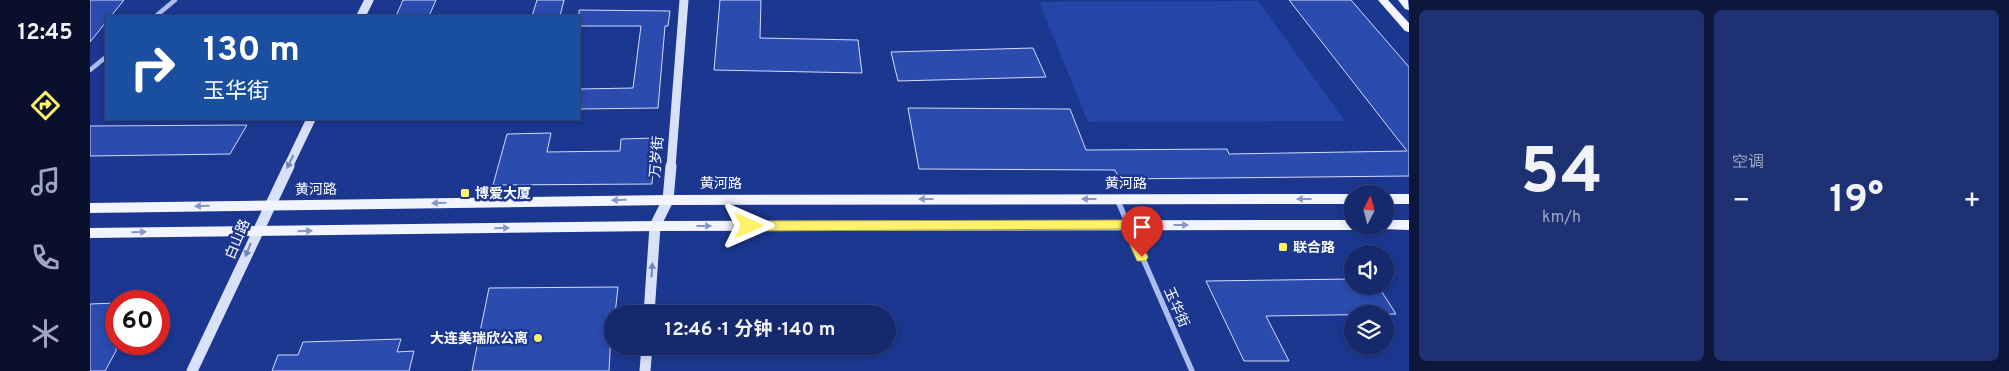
<!DOCTYPE html>
<html lang="zh">
<meta charset="utf-8">
<style>
:root{--surface:#15296c;--page:#1e3172;--text:#f1f3f6;--muted:#9da6c2;--line:#34457f;--accent:#fef269}
body{margin:0;font-family:Overpass,"Noto Sans SC",sans-serif;background:var(--page);color:var(--text);height:100vh;display:flex;flex-direction:column;font-size:19px;white-space:nowrap}
*{box-sizing:border-box;margin:0}
p{font-size:16px;color:var(--muted)}
.icon{flex:none;width:28px;height:28px;fill:none;stroke:currentColor;stroke-width:2;stroke-linecap:round;stroke-linejoin:round}
.map{position:relative;flex:1;overflow:hidden}
.panel{display:flex;flex-direction:column;gap:10px;padding:10px;background:#0c173b;width:600px}
.panel>*{flex:none}
.hud{position:absolute;left:15px;top:15px;width:475px;height:105px;border-radius:0px;box-shadow:0 2px 8px #0003,0 0 0 1px var(--line);background:#1a4fa0;color:#fff;overflow:hidden}
.needle{width:32px;rotate:6deg}
.buttons{position:absolute;left:1254px;top:185px;display:grid;gap:10px}
.buttons a{display:grid;place-items:center;width:50px;height:50px;border-radius:50%;background:var(--surface);box-shadow:0 2px 8px #0003,0 0 0 1px var(--line);font-size:25px}
.speed{position:absolute;left:15px;top:290px;display:flex;gap:10px;font-size:25px;font-weight:700;text-align:center}
.speed>*{display:grid;place-content:center;width:65px;height:65px;border-radius:50%;background:var(--surface);box-shadow:0 2px 8px #0003,0 0 0 1px var(--line);line-height:1}
.speed .limit{border:8px solid #d22;background:#fff;color:#111}
.pin{position:absolute;display:grid;place-items:center;width:42px;height:42px;color:#fff;margin:-51px -21px;border-radius:50% 50% 50% 0;rotate:-45deg;box-shadow:0 0 5px #0007}
.pin .icon{rotate:45deg}
.me{position:absolute;width:55px;margin:-28px;rotate:90deg;stroke-linejoin:round;filter:drop-shadow(0 0 4px #0008)}
.turn{display:flex;align-items:center;gap:18px;height:105px;padding:0 15px;font-size:22px}
.turn .icon{width:65px;height:65px;stroke-width:2.5}
.turn b{display:block;font-size:35px;line-height:42px}
.big{font-size:38px;font-weight:700;line-height:1.1}
.panel .tile{flex:1;display:flex;flex-direction:column;justify-content:center;gap:8px;min-width:0;padding:0 18px;border-radius:8px;background:var(--page)}
.panel .dial{align-items:center;gap:0}
.dial b{font-size:65px;line-height:1}
.heat{display:flex;justify-content:space-between;align-items:center;font-size:28px;direction:ltr}
.panel .tiles{flex:1;display:grid;gap:10px;grid-template-columns:repeat(2,1fr)}
.trip{position:absolute;left:514px;top:305px;width:292px;height:50px;border-radius:25px;background:var(--surface);box-shadow:0 2px 8px #0003,0 0 0 1px var(--line);font-weight:700;line-height:50px;text-align:center}
main{display:flex;flex:1;min-height:0}
.menu{display:flex;flex-direction:column;width:90px;justify-content:space-around;align-items:center;background:#08102b;color:var(--muted)}
.menu .icon{width:35px;height:35px}
.menu .active{color:var(--accent)}
.menu b{font-size:22px;color:var(--text)}
.map>svg:first-child{display:block}
.green{fill:#2545a9}
.building{fill:#2b4bae;stroke:#d1dbfa}
.lines{fill:none;stroke-linecap:round;stroke-linejoin:round}
.street-far1{stroke:#abbcee;stroke-width:4.5}
.street{stroke:#abbcee;stroke-width:5.5}
.secondary-far1{stroke:#d8e0fa;stroke-width:9}
.secondary{stroke:#d8e0fa;stroke-width:11}
.primary{fill:#f2f5ff;fill-rule:evenodd}
.oneway{fill:#7183c0}
.oneway2{fill:#8796c8}
.route{fill:#fef269;stroke:#a59d44}
.poi-dot{fill:#fef269;stroke:#1c3790;stroke-width:2}
.labels{text-anchor:middle;stroke-width:5;stroke-linejoin:round;paint-order:stroke}
.street-label{font-size:14px;fill:#fff;stroke:#1c3790}
.poi-label{font-size:14px;font-weight:bold;fill:#fff;stroke:#1c3790;text-anchor:start}
</style>
<main>
<nav class="menu">
<b>12:45</b>
<svg class="icon active" aria-label="directions" viewBox="0 0 24 24"><path d="M12 3l9 9-9 9-9-9zM9 14v-3h6M13 9l2 2-2 2"/></svg>
<svg class="icon" aria-label="music" viewBox="0 0 24 24"><path d="M9 18V5l10-2v13"/><circle cx="6" cy="18" r="3"/><circle cx="16" cy="16" r="3"/></svg>
<svg class="icon" aria-label="phone" viewBox="0 0 24 24"><path d="M5 4h4l2 5-3 2q2 4 5 5l2-3 5 2v4C11 20 4 13 5 4z"/></svg>
<svg class="icon" aria-label="climate" viewBox="0 0 24 24"><path d="M12 3v18M4 7l16 10M4 17L20 7"/></svg>
</nav>
<div class="map">
<svg width="1319" height="371" viewBox="0 0 1319 371">
<rect width="100%" height="100%" fill="#1c3790"/>
<path class="green" d="M1168,1L1255,121L998,122L949,2Z"/>
<g class="building">
<path d="M0,0H34L21,16H16V22L0,42Z"/>
<path d="M313,0H346L339,16H306Z"/>
<path d="M447,0H474L470,16H442Z"/>
<path d="M630,0H671L670,38L768,40L772,73L624,70Z"/>
<path d="M1199,0H1261L1319,67V176L1029,179L1025,170L829,169L818,108L980,109L996,150L1137,149L1139,154L1317,151Z"/>
<path d="M489,10L580,11L578,26H575L568,108L489,109V89L543,88L551,26H489Z"/>
<path d="M943,48L956,77L808,81L801,52Z"/>
<path d="M157,125L140,154L0,156V126Z"/>
<path d="M461,133L457,152L530,151L531,139L566,138L562,184L403,185L417,134Z"/>
<path d="M1262,279V286H1288L1306,314L1176,316L1199,361H1154L1116,281Z"/>
<path d="M528,287L525,314H522L519,371H382L399,288Z"/>
<path d="M26,303V351L15,371H0V304Z"/>
<path d="M311,339L307,352L324,351L319,371H182L188,355H208L213,342Z"/>
</g>
<g class="lines">
<g class="street-far1">
<path d="M66,16L85,0"/>
<path d="M0,70L16,57"/>
</g>
<path class="street" d="M1027,199L1102,371"/>
<g class="secondary-far1">
<path d="M271,16L279,0"/>
<path d="M198,167L221,119"/>
<path d="M581,167L594,0"/>
</g>
<g class="secondary">
<path d="M559,314L565,226L578,200L581,166"/>
<path d="M102,371L199,166"/>
<path d="M555,371L557,346"/>
</g>
<g class="primary">
<path d="M1288,0H1298L1319,23V32L1315,31Z"/>
<path d="M1308,0H1318L1319,10L1315,9Z"/>
<path d="M1262,194V204L578,205L0,213V203L578,195Z"/>
<rect x="1295" y="194" width="24" height="10"/>
<path d="M1262,220V226H1268L1262,230L565,231L0,238V228L565,221Z"/>
<path d="M1295,220H1319V230L1290,229L1289,226H1295Z"/>
</g>
</g>
<defs><path id="oneway-solid" d="M-6-.8H1V-3.2L6.5 0L1 3.2V.8H-6Z" transform="scale(1.25)"/></defs>
<g class="oneway">
<use href="#oneway-solid" transform="translate(200 162) rotate(116)"/>
<use href="#oneway-solid" transform="translate(158 250) rotate(112)"/>
<use href="#oneway-solid" transform="translate(562 270) rotate(-86)"/>
</g>
<g class="oneway2">
<use href="#oneway-solid" transform="translate(836 199) rotate(180)"/>
<use href="#oneway-solid" transform="translate(999 199) rotate(180)"/>
<use href="#oneway-solid" transform="translate(1214 199) rotate(180)"/>
<use href="#oneway-solid" transform="translate(529 200) rotate(179)"/>
<use href="#oneway-solid" transform="translate(349 203) rotate(179)"/>
<use href="#oneway-solid" transform="translate(112 206) rotate(179)"/>
<use href="#oneway-solid" transform="translate(1091 225)"/>
<use href="#oneway-solid" transform="translate(614 226)"/>
<use href="#oneway-solid" transform="translate(412 228) rotate(-1)"/>
<use href="#oneway-solid" transform="translate(215 231) rotate(-1)"/>
<use href="#oneway-solid" transform="translate(49 232) rotate(-1)"/>
</g>
<path class="route" d="M1037,220L1041,221L1058,257L1056,261H1047L1033,229L659,231L653,226L659,221Z"/>
<g class="poi-dot">
<rect x="370" y="188" width="10" height="10" rx="2.5"/>
<rect x="1188" y="242" width="10" height="10" rx="2.5"/>
<circle cx="448" cy="338" r="5"/>
</g>
<g class="labels">
<g class="street-label">
<text transform="translate(566 157) rotate(-85)" y="5">万岁街</text>
<text x="631" y="188">黄河路</text>
<text x="1036" y="188">黄河路</text>
<text transform="translate(226 189) rotate(-1)" y="5">黄河路</text>
<text transform="translate(147 239) rotate(-67)" y="5">白山路</text>
<text transform="translate(1087 307) rotate(66)" y="5">玉华街</text>
</g>
<g class="poi-label">
<text x="385" y="198">博爱大厦</text>
<text x="1203" y="252">联合路</text>
<text x="438" y="343" text-anchor="end">大连美瑞欣公离</text>
</g>
</g>
</svg>
<div class="buttons">
<a><svg class="needle" viewBox="-14 -14 28 28"><path d="M0-13l5 13h-10z" fill="#e53935"/><path d="M0 13l5-13h-10z" fill="#9da6c2"/></svg></a>
<a><svg class="icon" aria-label="sound" viewBox="0 0 24 24"><path d="M4 9h4l5-4v14l-5-4H4zM17 9q2 3 0 6"/></svg></a>
<a><svg class="icon" aria-label="layers" viewBox="0 0 24 24"><path d="M12 4l9 5-9 5-9-5zM3 14l9 5 9-5"/></svg></a>
</div>
<div class="speed"><div class="limit">60</div></div>
<div class="pin" style="left:1052px;top:257px;background:#d93025"><svg class="icon" aria-label="arrive" viewBox="0 0 24 24"><path d="M6 21V4h12l-3 4 3 4H6"/></svg></div>
<svg class="me" style="left:659px;top:226px" viewBox="-20 -20 40 40"><path d="M0-17L14 15 0 8-14 15z" fill="#fef269" stroke="#fff" stroke-width="4"/></svg>
<div class="trip">12:46 · 1 分钟 · 140 m</div>
<div class="hud">
<div class="turn"><svg class="icon" aria-label="right" viewBox="0 0 24 24"><path d="M7 20v-9h11M14 6l5 5-5 5"/></svg><div><b>130 m</b>玉华街</div></div>
</div>
</div>
<section class="panel">
<div class="tiles">
<div class="tile dial"><b>54</b><p>km/h</p></div>
<div class="tile"><p>空调</p>
<div class="heat"><a>−</a><b class="big">19°</b><a>+</a></div>
</div>
</div>
</section>
</main>
